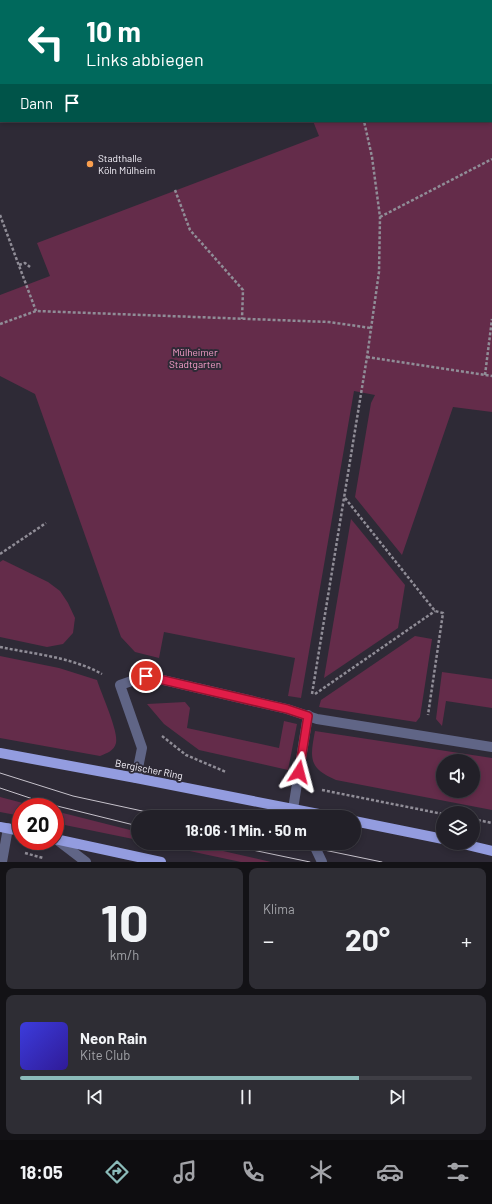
<!DOCTYPE html>
<html lang="de">
<meta charset="utf-8">
<style>
:root{--surface:#222028;--page:#2e2d34;--text:#f1f3f6;--muted:#a2a3a8;--line:#3f3e45;--accent:#8bbbb9}
body{margin:0;font-family:Barlow,sans-serif;background:var(--page);color:var(--text);height:100vh;display:flex;flex-direction:column;font-size:15px;white-space:nowrap}
*{box-sizing:border-box;margin:0}
p{font-size:13px;color:var(--muted)}
.icon{flex:none;width:22px;height:22px;fill:none;stroke:currentColor;stroke-width:2;stroke-linecap:round;stroke-linejoin:round}
.map{position:relative;height:862px;overflow:hidden}
.panel{display:flex;flex-direction:column;gap:6px;padding:6px;background:#131216;flex:1}
.panel>*{flex:none}
.top-card{position:absolute;left:0px;top:0px;width:492px;height:122px;box-shadow:0 2px 6px #0003,0 0 0 1px var(--line);background:#00695c;color:#fff;overflow:hidden}
.buttons{position:absolute;left:436px;top:754px;display:grid;gap:8px}
.buttons a{display:grid;place-items:center;width:44px;height:44px;border-radius:50%;background:var(--surface);box-shadow:0 2px 6px #0003,0 0 0 1px var(--line);font-size:20px}
.speed{position:absolute;left:12px;top:798px;display:flex;gap:8px;font-size:20px;font-weight:700;text-align:center}
.speed>*{display:grid;place-content:center;width:52px;height:52px;border-radius:50%;background:var(--surface);box-shadow:0 2px 6px #0003,0 0 0 1px var(--line);line-height:1}
.speed .limit{border:6px solid #d22;background:#fff;color:#111}
.pin{position:absolute;display:grid;place-items:center;width:34px;height:34px;color:#fff;margin:-17px;border:2px solid #fff;border-radius:50%;box-shadow:0 1px 4px #0007}
.me{position:absolute;width:44px;margin:-22px;rotate:9deg;stroke-linejoin:round;filter:drop-shadow(0 0 3px #0008)}
.turn{display:flex;align-items:center;gap:14px;height:84px;padding:0 20px;font-size:18px}
.turn .icon{width:52px;height:52px;stroke-width:2.5}
.turn b{display:block;font-size:28px;line-height:34px}
.then{display:flex;align-items:center;height:38px;padding:0 20px;background:#0003;gap:8px;font-size:15px}
.big{font-size:30px;font-weight:700;line-height:1.1}
.panel .widget{flex:1;display:flex;flex-direction:column;justify-content:center;gap:6px;min-width:0;padding:0 14px;border-radius:8px;background:var(--page)}
.panel .dial{align-items:center;gap:0}
.dial b{font-size:52px;line-height:1}
.song{display:flex;align-items:center;gap:12px}
.cover{width:48px;height:48px;border-radius:6px;background:linear-gradient(135deg,hsl(240 70% 55%),hsl(250 70% 35%))}
.played{height:4px;border-radius:2px;background:linear-gradient(90deg,var(--accent) 75%,var(--line) 75%)}
.keys{display:flex;justify-content:space-around;direction:ltr}
.heat{display:flex;justify-content:space-between;align-items:center;font-size:22px;direction:ltr}
.panel .tiles{flex:1;display:grid;gap:6px;grid-template-columns:1fr 1fr}
.widget:last-child{grid-column:span 2}
.trip{position:absolute;left:131px;top:810px;width:230px;height:40px;border-radius:20px;background:var(--surface);box-shadow:0 2px 6px #0003,0 0 0 1px var(--line);font-weight:700;line-height:40px;text-align:center}
.tab-bar{display:flex;height:64px;justify-content:space-around;align-items:center;background:#0e0d10;color:var(--muted)}
.tab-bar .icon{width:28px;height:28px}
.tab-bar .on{color:var(--accent)}
.tab-bar b{font-size:18px;color:var(--text)}
.map>svg:first-child{display:block}
.green{fill:#642c4a;fill-rule:evenodd}
.lines{fill:none;stroke-linecap:round;stroke-linejoin:round}
.path{stroke:#908d97;stroke-width:2.5;stroke-dasharray:3 2;stroke-linecap:butt}
.minor{stroke:#606586;stroke-width:10}
.major{stroke:#939cdf;stroke-width:10}
.tram{stroke:#c6c2cb;stroke-width:1}
.route-casing{stroke:#92132f;stroke-width:10}
.route{stroke:#e11d48;stroke-width:7}
.poi-dot{fill:#fa9f4e;stroke:#2e2a36;stroke-width:1.5}
.labels{text-anchor:middle;stroke-width:4;stroke-linejoin:round;paint-order:stroke}
.poi-label{font-size:10px;fill:#f6f3fb;stroke:#2e2a36;text-anchor:start}
.park-label{font-size:10px;fill:#f7a0cb;stroke:#2e2a36}
.street-label{font-size:10px;fill:#f6f3fb;stroke:#2e2a36}
</style>
<div class="map">
<svg width="492" height="862" viewBox="0 0 492 862">
<rect width="100%" height="100%" fill="#2e2a36"/>
<g class="green">
<path d="M268,0H492V412L453,407L402,555L355,497L371,403L375,395L354,391L301,698L288,696L295,658L164,632L159,658L135,652L121,637L35,394L0,376V295L50,276L37,243L319,136L313,121H491V1H268Z"/>
<path d="M351,519L405,585L398,628L324,678Z"/>
<path d="M3,560L48,582L60,591L68,603L75,618L73,633L63,644L47,647L0,637V562Z"/>
<path d="M415,636L432,639L420,717L416,722L319,707L321,700Z"/>
<path d="M0,656L59,668L97,680C101,693 119,732 116,743C114,751 107,753 100,756L0,738Z"/>
<path d="M442,672L492,679V708L446,701L442,726L436,719Z"/>
<path d="M185,702L190,708L187,728L279,748L284,721L297,724L288,770L199,750L164,724L147,704Z"/>
<path d="M315,731L492,758V810L336,780C308,768 310,758 315,731ZM443,761H473V791H443Z"/>
<path d="M0,797L38,807H21V816L0,812Z"/>
<path d="M55,811L138,832V840L55,823Z"/>
<path d="M152,843H188L271,862H241Z"/>
</g>
<g class="lines">
<g class="path">
<path d="M327,0V1"/>
<path d="M175,190L190,230L243,290L242,319"/>
<path d="M0,215L36,311"/>
<path d="M380,217L492,159"/>
<path d="M19,265L25,263L30,267"/>
<path d="M0,324L36,311L329,322L371,328"/>
<path d="M367,357L492,376"/>
<path d="M485,375L492,319"/>
<path d="M345,498L435,611L443,613L428,715"/>
<path d="M0,554L46,523"/>
<path d="M0,647C34,654 71,657 102,674"/>
<path d="M312,694L367,357L379,272L380,217L372,157L364,121"/>
<path d="M315,694L435,611"/>
<path d="M162,736L186,755L226,772"/>
<path d="M322,790L443,814"/>
<path d="M473,819L492,823"/>
<path d="M25,853L43,858"/>
</g>
<g class="minor">
<path d="M136,778L142,748L120,685L146,676L287,709L317,719L492,747"/>
<path d="M299,817L293,809L308,715"/>
<path d="M56,839L86,862"/>
<path d="M313,843L322,862"/>
<path d="M2,862L8,828"/>
</g>
<g class="major">
<path d="M0,753L136,778L334,817"/>
<path d="M354,821L443,839"/>
<path d="M0,827L21,831"/>
<path d="M55,839L161,862"/>
<path d="M459,843L492,851"/>
</g>
<g class="tram">
<path d="M0,773L73,796L170,817"/>
<path d="M0,788L45,803L138,826"/>
<path d="M219,843L310,862"/>
<path d="M290,843L382,862"/>
</g>
</g>
<g class="lines">
<g class="route-casing">
<path id="route" d="M146,676L287,709L308,716L299,772"/>
</g>
<use href="#route" class="route"/>
</g>
<circle class="poi-dot" cx="90" cy="164" r="4"/>
<g class="labels">
<g class="poi-label">
<text x="98" y="162">Stadthalle<tspan x="98" dy="12">Köln Mülheim</tspan></text>
</g>
<g class="park-label">
<text x="195" y="356">Mülheimer<tspan x="195" dy="12">Stadtgarten</tspan></text>
</g>
<g class="street-label">
<text transform="translate(149 769) rotate(11)" y="4">Bergischer Ring</text>
</g>
</g>
</svg>
<div class="buttons">
<a><svg class="icon" aria-label="sound" viewBox="0 0 24 24"><path d="M4 9h4l5-4v14l-5-4H4zM17 9q2 3 0 6"/></svg></a>
<a><svg class="icon" aria-label="layers" viewBox="0 0 24 24"><path d="M12 4l9 5-9 5-9-5zM3 14l9 5 9-5"/></svg></a>
</div>
<div class="speed"><div class="limit">20</div></div>
<div class="pin" style="left:146px;top:676px;background:#d93025"><svg class="icon" aria-label="arrive" viewBox="0 0 24 24"><path d="M6 21V4h12l-3 4 3 4H6"/></svg></div>
<svg class="me" style="left:299px;top:772px" viewBox="-20 -20 40 40"><path d="M0-17L14 15 0 8-14 15z" fill="#e11d48" stroke="#fff" stroke-width="4"/></svg>
<div class="trip">18:06 · 1 Min. · 50 m</div>
<div class="top-card">
<div class="turn"><svg class="icon" aria-label="left" viewBox="0 0 24 24"><path d="M17 20v-9H6M10 6l-5 5 5 5"/></svg><div><b>10 m</b>Links abbiegen</div></div>
<div class="then">Dann<svg class="icon" aria-label="arrive" viewBox="0 0 24 24"><path d="M6 21V4h12l-3 4 3 4H6"/></svg></div>
</div>
</div>
<section class="panel">
<div class="tiles">
<div class="widget dial"><b>10</b><p>km/h</p></div>
<div class="widget"><p>Klima</p>
<div class="heat"><a>−</a><b class="big">20°</b><a>+</a></div>
</div>
<div class="widget">
<div class="song"><i class="cover"></i><div><b>Neon Rain</b><p>Kite Club</p></div></div>
<div class="played"></div>
<div class="keys"><svg class="icon" aria-label="previous" viewBox="0 0 24 24"><path d="M18 5L8 12l10 7zM5 5v14"/></svg><svg class="icon" aria-label="pause" viewBox="0 0 24 24"><path d="M8 5v14M16 5v14"/></svg><svg class="icon" aria-label="next" viewBox="0 0 24 24"><path d="M6 5l10 7-10 7zM19 5v14"/></svg></div>
</div>
</div>
</section>
<nav class="tab-bar">
<b>18:05</b>
<svg class="icon on" aria-label="directions" viewBox="0 0 24 24"><path d="M12 3l9 9-9 9-9-9zM9 14v-3h6M13 9l2 2-2 2"/></svg>
<svg class="icon" aria-label="music" viewBox="0 0 24 24"><path d="M9 18V5l10-2v13"/><circle cx="6" cy="18" r="3"/><circle cx="16" cy="16" r="3"/></svg>
<svg class="icon" aria-label="phone" viewBox="0 0 24 24"><path d="M5 4h4l2 5-3 2q2 4 5 5l2-3 5 2v4C11 20 4 13 5 4z"/></svg>
<svg class="icon" aria-label="climate" viewBox="0 0 24 24"><path d="M12 3v18M4 7l16 10M4 17L20 7"/></svg>
<svg class="icon" aria-label="car" viewBox="0 0 24 24"><path d="M5 17H2v-5l4-1 3-4h7l3 4 3 1v5h-3M9 17h6M6 11h13"/><circle cx="7" cy="17" r="2"/><circle cx="17" cy="17" r="2"/></svg>
<svg class="icon" aria-label="filters" viewBox="0 0 24 24"><path d="M4 7h16M4 17h16"/><circle cx="9" cy="7" r="2"/><circle cx="15" cy="17" r="2"/></svg>
</nav>
